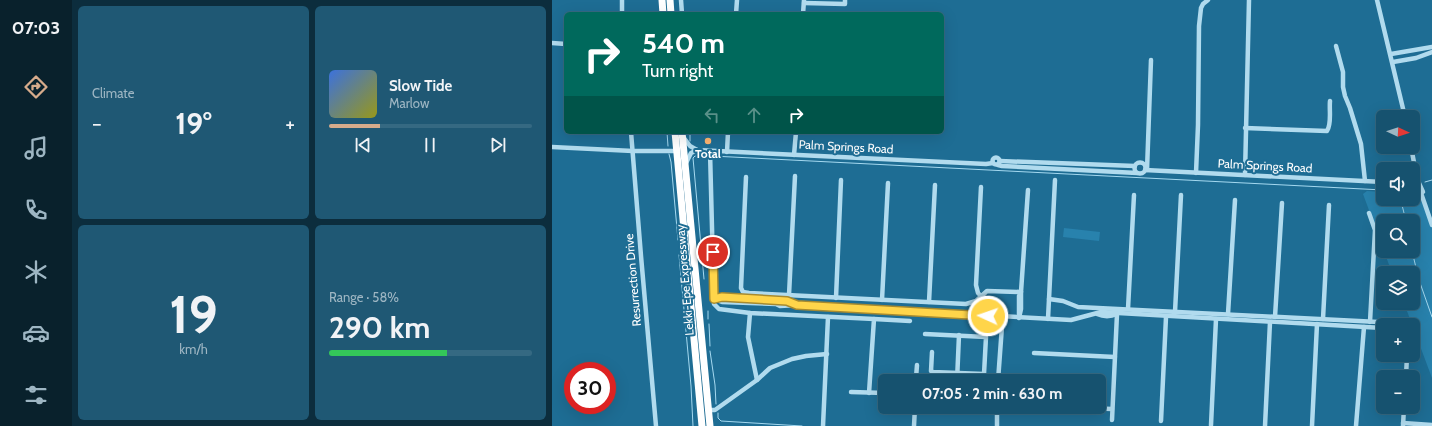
<!DOCTYPE html>
<meta charset="utf-8">
<style>
:root{--surface:#16526f;--page:#1f5874;--text:#f1f3f6;--muted:#9eb6c3;--line:#356982;--accent:#d6ab8b}
body{margin:0;font-family:Cabin,sans-serif;background:var(--page);color:var(--text);height:100vh;display:flex;flex-direction:column;font-size:15px;white-space:nowrap}
*{box-sizing:border-box;margin:0}
p{font-size:13px;color:var(--muted)}
.icon{flex:none;width:22px;height:22px;fill:none;stroke:currentColor;stroke-width:2;stroke-linecap:round;stroke-linejoin:round}
.map{position:relative;flex:1;overflow:hidden}
.drawer{display:flex;flex-direction:column;gap:6px;padding:6px;background:#0c2d3d;width:480px}
.drawer>*{flex:none}
.banner{position:absolute;left:12px;top:12px;width:380px;height:122px;border-radius:6px;box-shadow:0 4px 16px #0002,0 0 0 1px var(--line);background:#00695c;color:#fff;overflow:hidden}
.needle{width:26px;rotate:93deg}
.tools{position:absolute;left:824px;top:110px;display:grid;gap:8px}
.tools a{display:grid;place-items:center;width:44px;height:44px;border-radius:6px;background:var(--surface);box-shadow:0 4px 16px #0002,0 0 0 1px var(--line);font-size:20px}
.speed{position:absolute;left:12px;top:362px;display:flex;gap:8px;font-size:20px;font-weight:700;text-align:center}
.speed>*{display:grid;place-content:center;width:52px;height:52px;border-radius:50%;background:var(--surface);box-shadow:0 4px 16px #0002,0 0 0 1px var(--line);line-height:1}
.speed .limit{border:6px solid #d22;background:#fff;color:#111}
.pin{position:absolute;display:grid;place-items:center;width:34px;height:34px;color:#fff;margin:-17px;border:2px solid #fff;border-radius:50%;box-shadow:0 1px 4px #0007}
.me{position:absolute;width:44px;margin:-22px;rotate:273deg;stroke-linejoin:round;filter:drop-shadow(0 0 3px #0008)}
.turn{display:flex;align-items:center;gap:14px;height:84px;padding:0 12px;font-size:18px}
.turn .icon{width:52px;height:52px;stroke-width:2.5}
.turn b{display:block;font-size:28px;line-height:34px}
.lanes{display:flex;align-items:center;height:38px;padding:0 12px;background:#0003;justify-content:center;gap:20px;direction:ltr}
.lanes .off{opacity:.35}
.big{font-size:30px;font-weight:700;line-height:1.1}
.drawer .card{flex:1;display:flex;flex-direction:column;justify-content:center;gap:6px;min-width:0;padding:0 14px;border-radius:6px;background:var(--page)}
.drawer .dial{align-items:center;gap:0}
.dial b{font-size:52px;line-height:1}
.song{display:flex;align-items:center;gap:12px}
.cover{width:48px;height:48px;border-radius:6px;background:linear-gradient(135deg,hsl(220 70% 55%),hsl(60 70% 35%))}
.played{height:4px;border-radius:2px;background:linear-gradient(90deg,var(--accent) 25%,var(--line) 25%)}
.keys{display:flex;justify-content:space-around;direction:ltr}
.heat{display:flex;justify-content:space-between;align-items:center;font-size:22px;direction:ltr}
.charge{height:6px;border-radius:3px;background:linear-gradient(90deg,#34c759 58%,var(--line) 0)}
.drawer .tiles{flex:1;display:grid;gap:6px;grid-template-columns:repeat(2,1fr)}
.trip{position:absolute;left:326px;top:374px;width:228px;height:40px;border-radius:6px;background:var(--surface);box-shadow:0 4px 16px #0002,0 0 0 1px var(--line);font-weight:700;line-height:40px;text-align:center}
main{display:flex;flex:1;min-height:0}
.tabs{display:flex;flex-direction:column;width:72px;justify-content:space-around;align-items:center;background:#09212c;color:var(--muted)}
.tabs .icon{width:28px;height:28px}
.tabs .current{color:var(--accent)}
.tabs b{font-size:18px;color:var(--text)}
.map>svg:first-child{display:block}
.green{fill:#2882ad}
.lines{fill:none;stroke-linecap:round;stroke-linejoin:round}
.stream{stroke:#a5d9f0;stroke-width:1}
.minor{stroke:#b1dbee;stroke-width:4.5}
.highway{stroke:#fff;stroke-width:7}
.route-casing{stroke:#a68a30;stroke-width:10}
.route{stroke:#ffd54a;stroke-width:7}
.poi-dot{fill:#fcb471;stroke:#1e6d94;stroke-width:1.5}
.labels{text-anchor:middle;stroke-width:4;stroke-linejoin:round;paint-order:stroke}
.street-label{font-size:12px;fill:#fff;stroke:#1e6d94}
.poi-label{font-size:12px;font-weight:bold;fill:#fff;stroke:#1e6d94}
</style>
<main>
<nav class="tabs">
<b>07:03</b>
<svg class="icon current" aria-label="directions" viewBox="0 0 24 24"><path d="M12 3l9 9-9 9-9-9zM9 14v-3h6M13 9l2 2-2 2"/></svg>
<svg class="icon" aria-label="music" viewBox="0 0 24 24"><path d="M9 18V5l10-2v13"/><circle cx="6" cy="18" r="3"/><circle cx="16" cy="16" r="3"/></svg>
<svg class="icon" aria-label="phone" viewBox="0 0 24 24"><path d="M5 4h4l2 5-3 2q2 4 5 5l2-3 5 2v4C11 20 4 13 5 4z"/></svg>
<svg class="icon" aria-label="climate" viewBox="0 0 24 24"><path d="M12 3v18M4 7l16 10M4 17L20 7"/></svg>
<svg class="icon" aria-label="car" viewBox="0 0 24 24"><path d="M5 17H2v-5l4-1 3-4h7l3 4 3 1v5h-3M9 17h6M6 11h13"/><circle cx="7" cy="17" r="2"/><circle cx="17" cy="17" r="2"/></svg>
<svg class="icon" aria-label="filters" viewBox="0 0 24 24"><path d="M4 7h16M4 17h16"/><circle cx="9" cy="7" r="2"/><circle cx="15" cy="17" r="2"/></svg>
</nav>
<section class="drawer">
<div class="tiles">
<div class="card"><p>Climate</p>
<div class="heat"><a>−</a><b class="big">19°</b><a>+</a></div>
</div>
<div class="card">
<div class="song"><i class="cover"></i><div><b>Slow Tide</b><p>Marlow</p></div></div>
<div class="played"></div>
<div class="keys"><svg class="icon" aria-label="previous" viewBox="0 0 24 24"><path d="M18 5L8 12l10 7zM5 5v14"/></svg><svg class="icon" aria-label="pause" viewBox="0 0 24 24"><path d="M8 5v14M16 5v14"/></svg><svg class="icon" aria-label="next" viewBox="0 0 24 24"><path d="M6 5l10 7-10 7zM19 5v14"/></svg></div>
</div>
<div class="card dial"><b>19</b><p>km/h</p></div>
<div class="card"><p>Range · 58%</p><b class="big">290 km</b><div class="charge"></div></div>
</div>
</section>
<div class="map">
<svg width="880" height="426" viewBox="0 0 880 426">
<rect width="100%" height="100%" fill="#1e6d94"/>
<g class="green">
<path d="M815,191L831,192V199H861V197L870,199L880,228V378L852,303H861V273H840L832,251H861V221H831V248L811,194Z"/>
<path d="M512,228L548,232L547,241L511,237Z"/>
</g>
<g class="lines">
<g class="stream">
<path d="M115,132L116,146"/>
<path d="M138,132V141"/>
<path d="M117,154L119,162L126,240"/>
<path d="M160,156L831,190"/>
<path d="M873,182L880,180"/>
<path d="M853,199L850,205L854,221"/>
<path d="M860,251L867,280L880,317"/>
<path d="M127,255L139,386L141,426"/>
<path d="M152,279L141,158L143,156H155"/>
<path d="M156,311V319"/>
<path d="M157,324L158,346"/>
<path d="M158,351L163,385L164,404"/>
<path d="M166,413V418L169,421L250,426"/>
</g>
<g class="minor">
<path d="M70,0V14"/>
<path d="M129,0L130,14"/>
<path d="M825,0L853,117"/>
<path d="M252,3L293,4V0"/>
<path d="M184,14L185,0"/>
<path d="M251,14L252,0"/>
<path d="M0,43L14,44"/>
<path d="M784,46L791,72V87L793,96L798,108L809,144L813,181"/>
<path d="M839,54L880,47"/>
<path d="M841,62L864,58L880,52"/>
<path d="M693,128L775,131C780,124 777,110 778,101"/>
<path d="M79,132L89,256L104,426"/>
<path d="M132,138L138,146L145,150L434,164L441,163"/>
<path d="M0,147L81,151H125"/>
<path d="M859,147L865,178"/>
<path d="M158,151L162,304L167,309L198,313L322,319L317,393"/>
<path d="M175,152L176,132"/>
<path d="M242,155L244,132"/>
<circle cx="444" cy="161" r="3.5"/>
<path d="M448,161L583,166"/>
<circle cx="588" cy="168" r="5.5"/>
<path d="M134,163L139,153L145,150"/>
<path d="M446,165L450,166L585,173"/>
<path d="M593,170L831,182"/>
<path d="M595,170L599,60"/>
<path d="M644,173L646,125L647,26L649,8L651,4L656,0"/>
<path d="M693,175L697,0"/>
<path d="M194,177L189,288L191,292L197,293L414,304L424,301L435,291L469,292"/>
<path d="M866,181L871,192"/>
<path d="M863,184L869,193L880,225"/>
<path d="M817,213L823,230L818,322"/>
<path d="M237,295L243,176"/>
<path d="M429,296L426,293L424,285L429,187"/>
<path d="M284,298L289,180"/>
<path d="M162,299L170,302L224,304L228,306L245,305L519,320L549,312L831,328"/>
<path d="M162,299L170,297L235,301L245,305"/>
<path d="M497,299L511,301L526,307L846,323"/>
<path d="M330,300L336,183"/>
<path d="M377,302L383,185"/>
<path d="M576,309L582,195"/>
<path d="M623,312L629,195"/>
<path d="M198,313L196,337L205,380"/>
<path d="M467,314V296L469,292"/>
<path d="M545,314C552,317 558,317 565,314"/>
<path d="M676,314L683,200"/>
<path d="M723,317L730,203"/>
<path d="M467,318L469,309V292L476,190"/>
<path d="M322,319L358,321"/>
<path d="M496,319L503,180"/>
<path d="M771,319L777,205"/>
<path d="M373,334L434,337L432,374L381,372L379,371L380,352"/>
<path d="M482,353L563,357"/>
<path d="M854,377L855,355"/>
<path d="M364,378L365,365"/>
<path d="M364,381V378L410,381"/>
<path d="M405,381L407,335"/>
<path d="M446,381L450,326"/>
<path d="M299,392L333,393"/>
<path d="M511,407L560,409"/>
<path d="M157,410H163L205,380L218,368L240,359L254,356L275,354"/>
<path d="M560,420L565,314"/>
<path d="M609,421L614,317"/>
<path d="M851,423L880,425"/>
<path d="M659,425L664,319"/>
<path d="M271,426L276,317"/>
<path d="M362,426L363,407"/>
<path d="M445,426V407"/>
<path d="M713,426L718,322"/>
<path d="M760,426L765,324"/>
<path d="M804,426L812,327"/>
<path d="M851,426L852,407"/>
</g>
<g class="highway">
<path d="M110,0L111,14"/>
<path d="M118,0L119,14"/>
<path d="M123,132L150,426"/>
<path d="M130,132L158,426"/>
</g>
</g>
<g class="lines">
<g class="route-casing">
<path id="route" d="M161,252L162,299L170,297L235,301L245,305L436,316"/>
</g>
<use href="#route" class="route"/>
</g>
<circle class="poi-dot" cx="156" cy="141" r="4"/>
<g class="labels">
<g class="street-label">
<text transform="translate(294 147) rotate(3)" y="4">Palm Springs Road</text>
<text transform="translate(713 166) rotate(3)" y="4">Palm Springs Road</text>
<text transform="translate(81 280) rotate(-95)" y="4">Resurrection Drive</text>
<text transform="translate(133 280) rotate(-95)" y="4">Lekki-Epe Expressway</text>
</g>
<g class="poi-label">
<text x="156" y="158">Total</text>
</g>
</g>
</svg>
<div class="tools">
<a><svg class="needle" viewBox="-14 -14 28 28"><path d="M0-13l5 13h-10z" fill="#e53935"/><path d="M0 13l5-13h-10z" fill="#9eb6c3"/></svg></a>
<a><svg class="icon" aria-label="sound" viewBox="0 0 24 24"><path d="M4 9h4l5-4v14l-5-4H4zM17 9q2 3 0 6"/></svg></a>
<a><svg class="icon" aria-label="search" viewBox="0 0 24 24"><circle cx="10" cy="10" r="6"/><path d="M15 15l6 6"/></svg></a>
<a><svg class="icon" aria-label="layers" viewBox="0 0 24 24"><path d="M12 4l9 5-9 5-9-5zM3 14l9 5 9-5"/></svg></a>
<a>+</a>
<a>−</a>
</div>
<div class="speed"><div class="limit">30</div></div>
<div class="pin" style="left:161px;top:252px;background:#d93025"><svg class="icon" aria-label="arrive" viewBox="0 0 24 24"><path d="M6 21V4h12l-3 4 3 4H6"/></svg></div>
<svg class="me" style="left:436px;top:316px" viewBox="-20 -20 40 40"><circle r="17" fill="#ffd54a" stroke="#fff" stroke-width="3"/><path d="M0-11L8 9 0 5-8 9z" fill="#fff"/></svg>
<div class="trip">07:05 · 2 min · 630 m</div>
<div class="banner">
<div class="turn"><svg class="icon" aria-label="right" viewBox="0 0 24 24"><path d="M7 20v-9h11M14 6l5 5-5 5"/></svg><div><b>540 m</b>Turn right</div></div>
<div class="lanes"><svg class="icon off" aria-label="left" viewBox="0 0 24 24"><path d="M17 20v-9H6M10 6l-5 5 5 5"/></svg><svg class="icon off" aria-label="ahead" viewBox="0 0 24 24"><path d="M12 20V5M6 11l6-6 6 6"/></svg><svg class="icon" aria-label="right" viewBox="0 0 24 24"><path d="M7 20v-9h11M14 6l5 5-5 5"/></svg></div>
</div>
</div>
</main>
